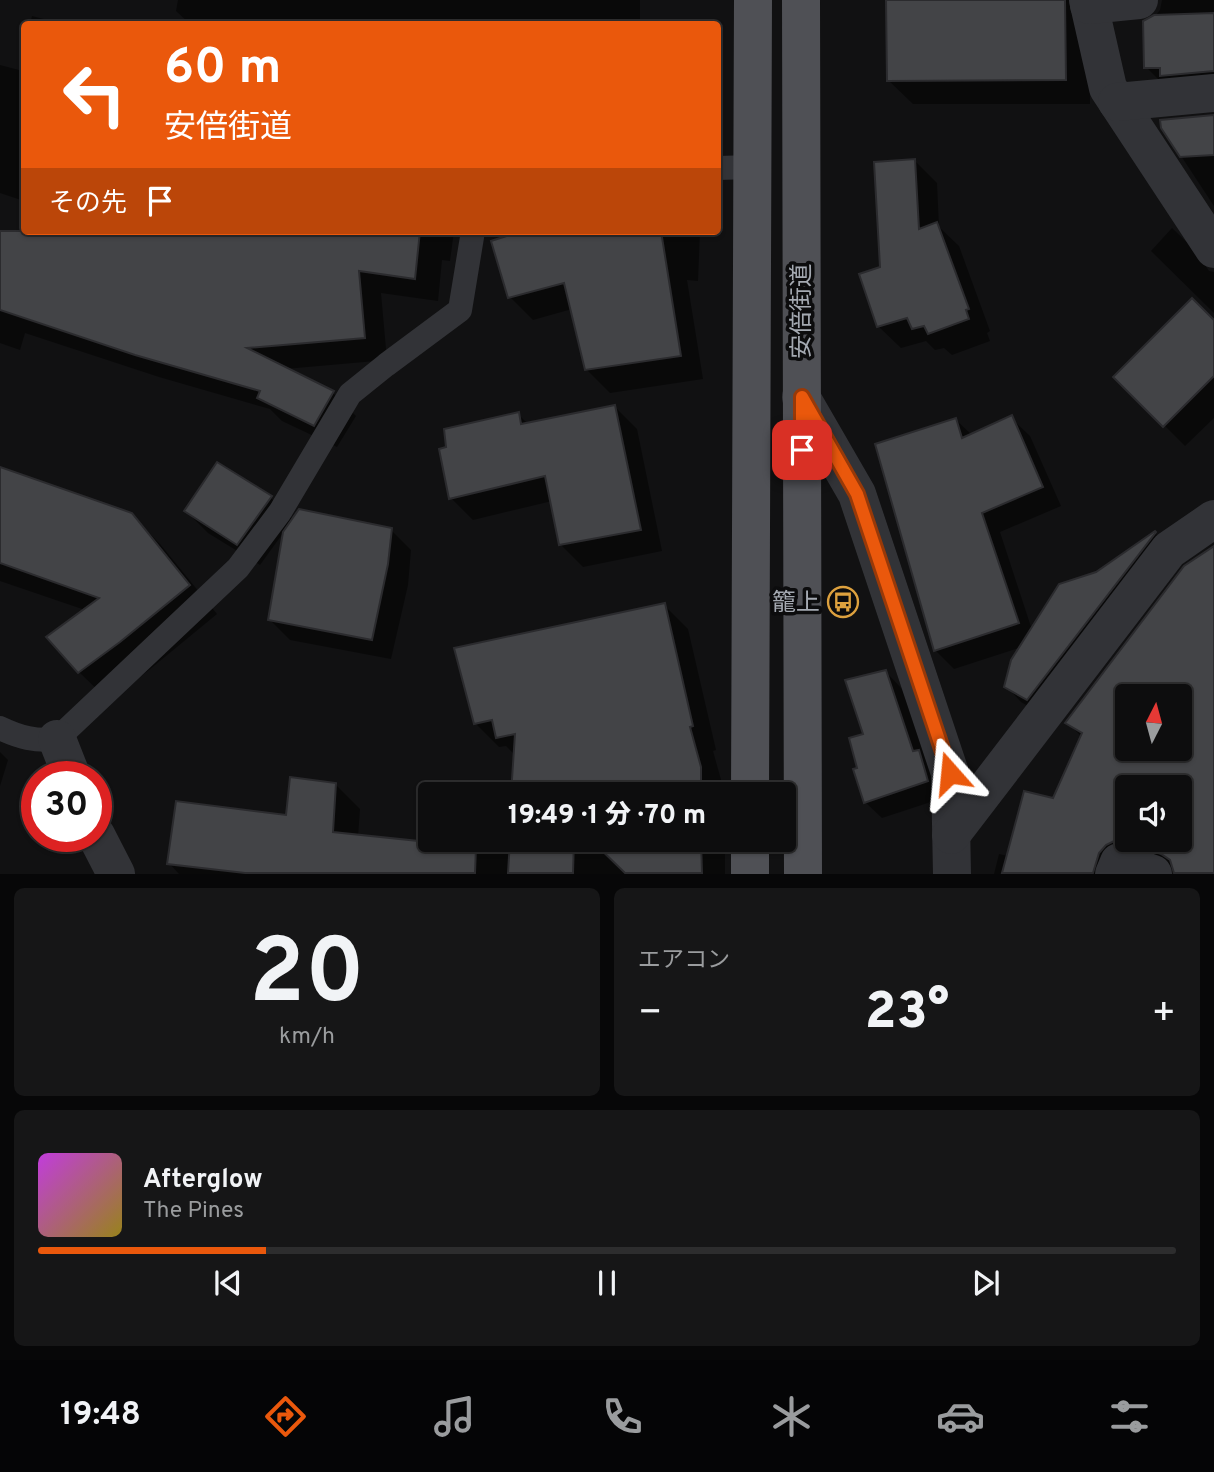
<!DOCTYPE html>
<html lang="ja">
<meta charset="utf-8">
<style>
:root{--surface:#0d0d0e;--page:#161617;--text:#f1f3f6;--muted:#9a9c9e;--line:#2d2d2e;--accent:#ea580c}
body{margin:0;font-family:Overpass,"Noto Sans JP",sans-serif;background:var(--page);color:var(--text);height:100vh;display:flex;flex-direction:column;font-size:26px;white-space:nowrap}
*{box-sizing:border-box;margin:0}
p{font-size:23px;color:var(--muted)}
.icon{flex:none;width:38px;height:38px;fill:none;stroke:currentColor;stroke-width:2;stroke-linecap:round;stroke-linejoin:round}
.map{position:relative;height:874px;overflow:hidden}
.panel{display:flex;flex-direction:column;gap:14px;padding:14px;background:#070708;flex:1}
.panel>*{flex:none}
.hud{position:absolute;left:21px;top:21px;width:700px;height:214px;border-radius:7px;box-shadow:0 2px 5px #0004,0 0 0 2px var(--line);background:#ea580c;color:#fff;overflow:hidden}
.needle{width:46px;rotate:6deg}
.controls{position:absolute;left:1115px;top:684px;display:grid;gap:14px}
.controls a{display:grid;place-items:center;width:77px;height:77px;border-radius:7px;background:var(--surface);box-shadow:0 2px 5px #0004,0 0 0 2px var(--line);font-size:35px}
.speed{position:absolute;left:21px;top:761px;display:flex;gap:14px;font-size:35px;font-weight:700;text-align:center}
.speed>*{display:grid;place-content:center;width:91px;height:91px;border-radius:50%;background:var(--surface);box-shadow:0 2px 5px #0004,0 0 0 2px var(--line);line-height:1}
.speed .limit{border:10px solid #d22;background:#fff;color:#111}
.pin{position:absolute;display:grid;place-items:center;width:60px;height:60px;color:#fff;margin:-30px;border-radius:14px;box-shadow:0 4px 10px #0006}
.me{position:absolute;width:77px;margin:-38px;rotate:342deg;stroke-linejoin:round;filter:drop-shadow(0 0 5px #0008)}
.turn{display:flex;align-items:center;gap:24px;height:147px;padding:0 28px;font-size:32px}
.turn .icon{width:91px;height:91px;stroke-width:2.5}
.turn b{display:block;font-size:49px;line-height:60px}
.then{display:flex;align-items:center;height:66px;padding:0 28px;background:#0003;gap:14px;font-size:26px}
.big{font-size:52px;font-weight:800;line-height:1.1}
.panel .card{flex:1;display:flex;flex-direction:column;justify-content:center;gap:10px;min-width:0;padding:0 24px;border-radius:10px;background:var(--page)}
.panel .dial{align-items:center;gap:0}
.dial b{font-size:91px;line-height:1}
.song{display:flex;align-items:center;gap:21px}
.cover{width:84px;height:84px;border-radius:10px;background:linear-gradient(135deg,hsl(290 70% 55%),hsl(50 70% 35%))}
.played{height:7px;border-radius:4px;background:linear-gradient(90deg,var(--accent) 20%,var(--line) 20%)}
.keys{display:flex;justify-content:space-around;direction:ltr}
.heat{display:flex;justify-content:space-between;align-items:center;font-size:38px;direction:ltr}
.panel .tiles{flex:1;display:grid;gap:14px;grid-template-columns:1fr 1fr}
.card:last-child{grid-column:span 2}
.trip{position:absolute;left:418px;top:782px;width:378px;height:70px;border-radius:7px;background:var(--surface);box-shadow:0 2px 5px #0004,0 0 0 2px var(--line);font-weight:800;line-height:70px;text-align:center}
.tabs{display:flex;height:112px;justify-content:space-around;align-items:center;background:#050506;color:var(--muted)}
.tabs .icon{width:49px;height:49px}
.tabs .selected{color:var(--accent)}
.tabs b{font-size:32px;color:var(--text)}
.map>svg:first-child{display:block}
.shadow{fill:#0007;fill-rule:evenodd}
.building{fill:#434447;stroke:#2b2b2e;stroke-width:2;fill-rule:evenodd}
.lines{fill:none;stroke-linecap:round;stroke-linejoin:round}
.service{stroke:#323337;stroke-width:24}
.minor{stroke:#323337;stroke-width:38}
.primary{stroke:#4f5055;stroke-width:38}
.route-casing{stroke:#983908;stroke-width:18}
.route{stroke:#ea580c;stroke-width:12}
.labels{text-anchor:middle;stroke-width:7;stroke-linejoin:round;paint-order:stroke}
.street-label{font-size:24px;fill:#a4a9b1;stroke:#0c0c0d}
.poi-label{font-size:24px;fill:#a4a9b1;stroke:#0c0c0d;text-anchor:end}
</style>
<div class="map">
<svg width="1214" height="874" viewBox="0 0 1214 874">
<rect width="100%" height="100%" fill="#111112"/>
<g class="shadow">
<path d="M178,0H640V24H190L176,11Z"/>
<path d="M888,0H1089L1090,104H913L888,80Z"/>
<path d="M1162,0H1214V97L1171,92L1146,67L1153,19L1160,10Z"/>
<path d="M32,16L63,24H30Z"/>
<path d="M24,47V201L0,193V65L19,70Z"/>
<path d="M718,53L723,59L718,174Z"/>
<path d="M1214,117V206L1162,127Z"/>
<path d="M915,161L937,183L939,227L959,246L990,331L987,333L990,341L952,355L944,348L935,350L926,341L901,348L878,326L882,268Z"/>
<path d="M1172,228L1197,252L1209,271L1214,272V313L1151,251Z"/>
<path d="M66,231H454L450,261L442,260L438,301L381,293L387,360L285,369L333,393L356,416L337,447L282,421L270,409L159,377L25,333L20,350L0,343V260Z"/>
<path d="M526,231H700L698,281L687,280L703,379L610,393L587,370L572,309L533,320L510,297Z"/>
<path d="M1214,322V418L1185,446L1116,377Z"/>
<path d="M614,406L637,429L662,551L583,567L561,545L552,501L473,520L451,498L518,414L528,424Z"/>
<path d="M1011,418L1030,436L1061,506L1000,532L1032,630L1155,533L1170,549L1042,714L1021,702L1006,686L1022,647L954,669L935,650L956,420L972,435Z"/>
<path d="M217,464L271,498L294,520L391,530L411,550L408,585L391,659L290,640L270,620L286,529L260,565L208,533L186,511Z"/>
<path d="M0,469L131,515L160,544L217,614L149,670L108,700L79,672L85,610L0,581Z"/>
<path d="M1214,564V874H1176V871L1147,860L1118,874H994L999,854L1008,856L1054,800L1082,737L1067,722ZM1127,696H1180V749H1127ZM1127,788H1180V840H1127Z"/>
<path d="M664,605L688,629L716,750L713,751L725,794H514L515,755L506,746L499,747L475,723Z"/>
<path d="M886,672L902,689L943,798L882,818L865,802L859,769L866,735Z"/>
<path d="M0,752L8,760L0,786Z"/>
<path d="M336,785L360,809L358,837L422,843V840L511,847V840H725V874H179L169,863L288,816Z"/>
</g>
<g class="building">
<path d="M886,0H1065L1066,80L887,81Z"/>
<path d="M1214,13V71L1160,76V68H1144L1143,21L1154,15Z"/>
<path d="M1214,115V155L1180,157L1161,128L1160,120Z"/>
<path d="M915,159L919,229L937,222L969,309L966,310L969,319L928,334L924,326L912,329L907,318L877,327L859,274L880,267L874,162Z"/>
<path d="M0,231H420L415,279L359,271L365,338L247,348L334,391L314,426L257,398L260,391L135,355L0,310Z"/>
<path d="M522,231H661L681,356L585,370L564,283L508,298L491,241Z"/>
<path d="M1192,298L1214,320V376L1163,427L1113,377Z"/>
<path d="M615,405L641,530L559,545L545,476L449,499L439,449L446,447L444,429L519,412L521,424Z"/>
<path d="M1012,415L1043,487L982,513L1019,623L934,651L875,444L956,418L962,438Z"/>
<path d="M217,462L272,496L237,545L184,511Z"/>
<path d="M0,467L132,513L190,585L120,642L78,673L46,637L99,598L0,563Z"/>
<path d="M299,509L392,528L388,564L372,640L268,620L283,532Z"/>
<path d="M1155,531L1156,532L1027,700L1004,687L1011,660L1059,584L1096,572Z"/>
<path d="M1214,546V873H1174L1170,860L1161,854L1126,841L1116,840L1106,845L1099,853L1093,873H1002L1024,791L1053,798L1082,733L1065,723L1184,566ZM1127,696H1180V749H1127ZM1127,788H1180V840H1127Z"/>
<path d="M665,603L693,726L690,727L701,767V794H511L515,734L496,738L492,720L474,724L454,648Z"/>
<path d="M886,670L913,751L919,750L928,781L864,803L853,769L857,768L849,738L863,734L845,680Z"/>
<path d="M290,777L336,783L333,832L476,847L475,873H245L167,864L176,801L286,815Z"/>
<path d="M510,840H574L573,873H508Z"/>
<path d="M591,840H701L702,873H625Z"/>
</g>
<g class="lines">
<g class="service">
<path d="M718,168L751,167"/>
<path d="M0,728C19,737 36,742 57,739L238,568L280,512L350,394L386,365L460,310L473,231"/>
</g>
<g class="minor">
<path d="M1088,0L1108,88L1214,249"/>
<path d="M1089,5L1139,0"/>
<path d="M1117,102L1214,93"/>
<path d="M801,397L857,494L950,773L952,874"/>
<path d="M57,739L72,777"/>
<path d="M96,835L116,874"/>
<path d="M951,835L1169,550L1214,519"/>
<path d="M1114,874L1119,862L1153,874"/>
</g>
<g class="primary">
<path d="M801,0L803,874"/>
<path d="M750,794L753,0"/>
<path d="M750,874V840"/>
</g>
</g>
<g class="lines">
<g class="route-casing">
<path id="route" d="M802,450V397L857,494L950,773"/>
</g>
<use href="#route" class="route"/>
</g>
<defs>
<g id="bus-ring" transform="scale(1.575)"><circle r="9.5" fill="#0c0c0d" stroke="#dda13e" stroke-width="1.5"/><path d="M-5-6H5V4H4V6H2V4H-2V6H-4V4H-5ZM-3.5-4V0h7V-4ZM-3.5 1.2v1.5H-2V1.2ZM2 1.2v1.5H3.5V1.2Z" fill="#dda13e"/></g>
</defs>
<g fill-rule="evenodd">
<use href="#bus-ring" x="843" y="602"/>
</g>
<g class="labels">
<g class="street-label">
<text transform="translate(801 311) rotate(-90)" y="8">安倍街道</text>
</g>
<g class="poi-label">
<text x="820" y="610">籠上</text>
</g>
</g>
</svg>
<div class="controls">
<a><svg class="needle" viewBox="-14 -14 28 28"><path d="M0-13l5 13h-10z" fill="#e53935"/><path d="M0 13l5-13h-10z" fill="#9a9c9e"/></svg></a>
<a><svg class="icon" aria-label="sound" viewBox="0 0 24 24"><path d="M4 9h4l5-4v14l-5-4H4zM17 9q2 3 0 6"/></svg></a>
</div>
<div class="speed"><div class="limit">30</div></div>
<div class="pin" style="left:802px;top:450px;background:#d93025"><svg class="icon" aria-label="arrive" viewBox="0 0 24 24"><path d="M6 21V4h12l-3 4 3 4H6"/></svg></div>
<svg class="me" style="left:950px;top:773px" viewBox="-20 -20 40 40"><path d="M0-17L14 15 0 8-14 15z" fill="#ea580c" stroke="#fff" stroke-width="4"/></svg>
<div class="trip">19:49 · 1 分 · 70 m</div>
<div class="hud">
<div class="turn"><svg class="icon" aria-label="left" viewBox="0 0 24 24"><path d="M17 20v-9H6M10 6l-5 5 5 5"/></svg><div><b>60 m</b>安倍街道</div></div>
<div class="then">その先<svg class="icon" aria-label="arrive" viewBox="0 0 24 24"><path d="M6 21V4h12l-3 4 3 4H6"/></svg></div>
</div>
</div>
<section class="panel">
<div class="tiles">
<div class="card dial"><b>20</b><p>km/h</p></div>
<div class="card"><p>エアコン</p>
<div class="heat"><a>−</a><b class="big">23°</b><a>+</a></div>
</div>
<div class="card">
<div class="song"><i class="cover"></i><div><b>Afterglow</b><p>The Pines</p></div></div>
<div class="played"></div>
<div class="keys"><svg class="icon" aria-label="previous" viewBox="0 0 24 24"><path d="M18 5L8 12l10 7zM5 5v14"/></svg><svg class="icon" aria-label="pause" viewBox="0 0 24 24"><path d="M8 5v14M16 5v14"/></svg><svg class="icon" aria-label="next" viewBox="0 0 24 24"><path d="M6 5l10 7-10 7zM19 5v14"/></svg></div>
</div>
</div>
</section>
<nav class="tabs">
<b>19:48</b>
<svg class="icon selected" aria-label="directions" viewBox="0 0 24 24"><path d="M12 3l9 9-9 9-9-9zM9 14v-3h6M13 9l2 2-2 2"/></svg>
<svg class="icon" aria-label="music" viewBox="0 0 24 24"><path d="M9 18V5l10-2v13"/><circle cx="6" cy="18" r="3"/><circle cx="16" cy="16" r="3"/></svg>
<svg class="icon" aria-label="phone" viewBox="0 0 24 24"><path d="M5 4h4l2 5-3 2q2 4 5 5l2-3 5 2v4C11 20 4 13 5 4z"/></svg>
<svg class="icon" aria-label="climate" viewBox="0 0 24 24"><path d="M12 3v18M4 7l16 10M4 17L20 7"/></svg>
<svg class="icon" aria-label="car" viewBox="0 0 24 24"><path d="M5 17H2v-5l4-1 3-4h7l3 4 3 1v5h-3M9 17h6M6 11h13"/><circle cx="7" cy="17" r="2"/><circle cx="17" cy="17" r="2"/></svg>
<svg class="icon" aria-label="filters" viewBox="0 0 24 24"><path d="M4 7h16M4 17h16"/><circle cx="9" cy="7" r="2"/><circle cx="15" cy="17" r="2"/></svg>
</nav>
